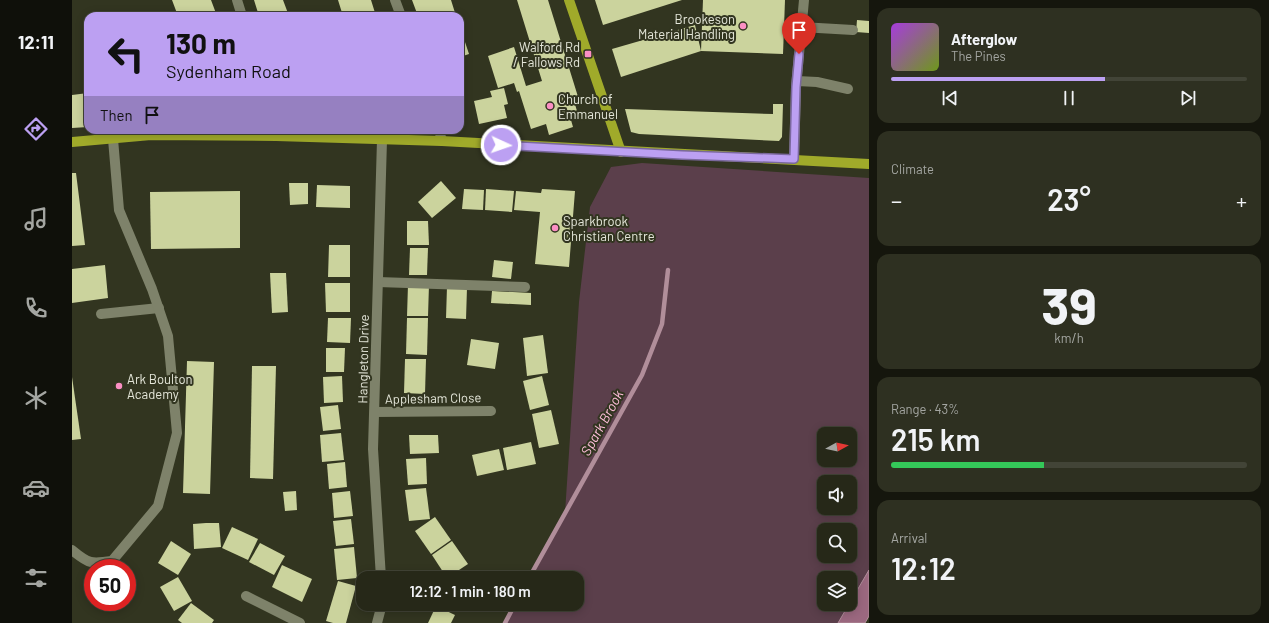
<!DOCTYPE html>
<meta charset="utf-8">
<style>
:root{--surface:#262818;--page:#2e3021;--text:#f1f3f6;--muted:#a4a6a2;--line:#424437;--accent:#bca0f2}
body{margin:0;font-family:Barlow,sans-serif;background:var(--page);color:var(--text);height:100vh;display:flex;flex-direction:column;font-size:15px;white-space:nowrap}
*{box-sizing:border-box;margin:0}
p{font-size:13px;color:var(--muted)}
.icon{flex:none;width:22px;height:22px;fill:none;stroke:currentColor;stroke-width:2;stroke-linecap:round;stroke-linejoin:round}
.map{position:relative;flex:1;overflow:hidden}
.details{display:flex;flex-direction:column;gap:8px;padding:8px;background:#15160d;width:400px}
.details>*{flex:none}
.top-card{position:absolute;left:12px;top:12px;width:380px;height:122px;border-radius:12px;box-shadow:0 2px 10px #0003,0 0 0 1px var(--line);background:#bca0f2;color:#111;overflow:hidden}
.needle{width:26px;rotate:82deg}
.controls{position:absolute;left:745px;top:427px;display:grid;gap:8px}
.controls a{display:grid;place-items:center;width:40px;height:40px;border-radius:8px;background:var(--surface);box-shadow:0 2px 10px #0003,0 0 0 1px var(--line);font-size:20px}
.speed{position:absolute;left:12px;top:559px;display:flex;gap:8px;font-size:20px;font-weight:700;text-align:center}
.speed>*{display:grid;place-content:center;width:52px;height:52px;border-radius:50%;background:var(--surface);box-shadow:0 2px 10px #0003,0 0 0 1px var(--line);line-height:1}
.speed .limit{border:6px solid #d22;background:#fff;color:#111}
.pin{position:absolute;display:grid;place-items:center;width:34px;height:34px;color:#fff;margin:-41px -17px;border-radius:50% 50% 50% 0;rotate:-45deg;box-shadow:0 0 4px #0007}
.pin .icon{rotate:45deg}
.me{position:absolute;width:44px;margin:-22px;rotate:93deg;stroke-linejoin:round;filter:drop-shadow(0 0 3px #0008)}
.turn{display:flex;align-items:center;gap:14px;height:84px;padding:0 16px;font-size:18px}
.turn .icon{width:52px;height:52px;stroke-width:2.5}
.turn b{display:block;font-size:28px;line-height:34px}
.then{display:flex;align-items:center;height:38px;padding:0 16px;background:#0003;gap:8px;font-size:15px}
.big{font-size:30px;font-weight:600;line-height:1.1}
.details .tile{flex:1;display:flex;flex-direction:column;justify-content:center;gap:6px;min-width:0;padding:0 14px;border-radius:12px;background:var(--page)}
.details .dial{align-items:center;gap:0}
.dial b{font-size:52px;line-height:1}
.song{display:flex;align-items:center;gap:12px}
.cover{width:48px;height:48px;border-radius:6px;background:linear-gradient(135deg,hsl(280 70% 55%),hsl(80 70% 35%))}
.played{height:4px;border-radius:2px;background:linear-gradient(90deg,var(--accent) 60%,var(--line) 60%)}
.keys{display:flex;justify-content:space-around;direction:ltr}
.heat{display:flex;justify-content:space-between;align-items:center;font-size:22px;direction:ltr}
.charge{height:6px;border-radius:3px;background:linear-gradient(90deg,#34c759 43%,var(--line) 0)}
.trip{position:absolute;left:284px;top:571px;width:228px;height:40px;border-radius:12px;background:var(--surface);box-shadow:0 2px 10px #0003,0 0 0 1px var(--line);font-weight:600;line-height:40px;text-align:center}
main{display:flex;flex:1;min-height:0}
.menu{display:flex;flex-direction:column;width:72px;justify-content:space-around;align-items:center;background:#0f100a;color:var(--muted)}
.menu .icon{width:28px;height:28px}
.menu .selected{color:var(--accent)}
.menu b{font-size:18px;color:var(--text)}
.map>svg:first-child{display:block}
.green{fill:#5b3f4b;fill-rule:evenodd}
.water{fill:#9b687f;stroke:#b18e9a}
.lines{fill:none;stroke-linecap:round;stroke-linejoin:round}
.stream{stroke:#b18e9a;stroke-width:4.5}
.building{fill:#cbd39d}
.minor{stroke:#7e826a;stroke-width:10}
.major{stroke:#a0aa2a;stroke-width:10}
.route-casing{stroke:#7a689d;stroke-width:10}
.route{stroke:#bca0f2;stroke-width:7}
.poi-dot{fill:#fb8fc3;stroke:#323520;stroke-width:1.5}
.labels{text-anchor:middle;stroke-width:4;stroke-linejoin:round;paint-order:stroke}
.poi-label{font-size:13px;fill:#e4e6d9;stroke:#323520;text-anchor:start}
.street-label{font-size:13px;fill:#e4e6d9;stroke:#323520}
.water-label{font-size:14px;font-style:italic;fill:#fdbdd9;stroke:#323520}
</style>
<main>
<nav class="menu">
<b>12:11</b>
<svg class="icon selected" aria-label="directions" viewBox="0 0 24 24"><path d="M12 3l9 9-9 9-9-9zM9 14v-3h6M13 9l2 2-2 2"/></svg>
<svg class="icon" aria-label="music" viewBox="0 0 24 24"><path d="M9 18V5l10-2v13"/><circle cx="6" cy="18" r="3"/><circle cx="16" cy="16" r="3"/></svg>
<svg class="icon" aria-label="phone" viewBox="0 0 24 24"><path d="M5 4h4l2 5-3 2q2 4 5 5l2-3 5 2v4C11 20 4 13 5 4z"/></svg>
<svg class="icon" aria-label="climate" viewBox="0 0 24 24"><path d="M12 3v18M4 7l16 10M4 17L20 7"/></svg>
<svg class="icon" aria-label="car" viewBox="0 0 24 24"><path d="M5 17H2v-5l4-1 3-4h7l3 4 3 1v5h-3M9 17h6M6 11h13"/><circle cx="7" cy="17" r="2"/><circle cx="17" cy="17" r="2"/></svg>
<svg class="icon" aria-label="filters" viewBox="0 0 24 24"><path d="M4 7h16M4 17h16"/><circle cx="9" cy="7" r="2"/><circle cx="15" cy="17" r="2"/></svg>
</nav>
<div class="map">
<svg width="797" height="623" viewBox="0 0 797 623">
<rect width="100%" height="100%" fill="#323520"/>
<path class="green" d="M570,163L797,178V581L773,623H433L443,604H505V578H457L493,513L507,302L518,207L539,167ZM752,434H778V460H752ZM752,482H778V508H752ZM752,530H778V556H752ZM752,578H778V604H752Z"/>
<path class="water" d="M797,570V616L793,623H766Z"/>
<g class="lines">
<g class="stream">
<path d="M457,578L570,375L590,324L596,270"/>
<path d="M433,623L443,604"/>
</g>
</g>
<g class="building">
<path d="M100,0H139L145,16H106Z"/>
<path d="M182,0H211L217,16H187Z"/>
<path d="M266,0H299L304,16H271Z"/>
<path d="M340,0H379L384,16H346Z"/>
<path d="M445,0H476L507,100L502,101L505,111L497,113L501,127L477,135L474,124L459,129L447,91L445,92L442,83L426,88L416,56L442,47L454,86L470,81Z"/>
<path d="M523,0H610L531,25Z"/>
<path d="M631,0H713L711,54L629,51Z"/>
<path d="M785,20L797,21V33L784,32Z"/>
<path d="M623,25L629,51L549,77L540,49Z"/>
<path d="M388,27L397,54L388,57Z"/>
<path d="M432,88L436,104L432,105L435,118L407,124L402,101L420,97L418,91Z"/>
<path d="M16,93V127L0,128V95Z"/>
<path d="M701,104H711L710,137L707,141L567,134L559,132L553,109L701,114Z"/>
<path d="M0,173H4L13,245L0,246Z"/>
<path d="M369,181L384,198L360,218L346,202Z"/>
<path d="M217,183H236V204L218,205Z"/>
<path d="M245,185L278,186V208L244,207Z"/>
<path d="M392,189L412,190L411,210L390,209Z"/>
<path d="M414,189L442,191L440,212L413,210Z"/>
<path d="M470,189L503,191L497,267L463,264L468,212L442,210L444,191L469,193Z"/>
<path d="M168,191V248L79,249L78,192Z"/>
<path d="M335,221H356L357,245H335Z"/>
<path d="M257,245H278V277H256Z"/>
<path d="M338,248H356L355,275H337Z"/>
<path d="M422,260L441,262L439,279L420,277Z"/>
<path d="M33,265L36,298L0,303V269Z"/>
<path d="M198,273H214L216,312L200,313Z"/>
<path d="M253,283H278V312H254Z"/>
<path d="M336,284L357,285L356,316H335Z"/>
<path d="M375,286L395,287L394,319L374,318Z"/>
<path d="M420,291L459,293V305L419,303Z"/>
<path d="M256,318H279L278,343L255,342Z"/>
<path d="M335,318H356L355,355L334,354Z"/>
<path d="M471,335L476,373L455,376L451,338Z"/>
<path d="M399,339L427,343L423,369L395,365Z"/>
<path d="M254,348H273L272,372H254Z"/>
<path d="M333,359H354L353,394L332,393Z"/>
<path d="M115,361L142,362L138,494L111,493Z"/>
<path d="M180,366H204L201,479L178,478Z"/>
<path d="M270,376L271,402L252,403L251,377Z"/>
<path d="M470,376L477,405L458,410L451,381Z"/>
<path d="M0,377L9,439L0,440Z"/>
<path d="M266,405L269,429L251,431L248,407Z"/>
<path d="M479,410L487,444L467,448L460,414Z"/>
<path d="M269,433L272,460L250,462L248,435Z"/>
<path d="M337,435H366L367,453L338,454Z"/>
<path d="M459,442L464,464L435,470L431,448Z"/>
<path d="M427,449L432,470L405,476L400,455Z"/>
<path d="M354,458L355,484L336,485L334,459Z"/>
<path d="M273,462L275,487L257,489L255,464Z"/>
<path d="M354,488L358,519L337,521L333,490Z"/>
<path d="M224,491L225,510L213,511L211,492Z"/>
<path d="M278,491L281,516L262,518L260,493Z"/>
<path d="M363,517L379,540L359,554L343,531Z"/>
<path d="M279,519L282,544L264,546L261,521Z"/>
<path d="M134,523H147L149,547L122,549L121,524Z"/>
<path d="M160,527L186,539L176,560L150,548Z"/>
<path d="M99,541L119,554L106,575L86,563Z"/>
<path d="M380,541L396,564L375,578L360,555Z"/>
<path d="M188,543L213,556L202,575L177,562Z"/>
<path d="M282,547L285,578L265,580L262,549Z"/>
<path d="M210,565L240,579L230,602L200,587Z"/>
<path d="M106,577L120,601L102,611L88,587Z"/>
<path d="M266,581L284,586L274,623H261L254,621Z"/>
<path d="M119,603L142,620L140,623H110L106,620Z"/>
<path d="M371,604H389L386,611Z"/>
<path d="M364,606L383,615L379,623H356Z"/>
</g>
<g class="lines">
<g class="minor">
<path d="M165,0L170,16"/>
<path d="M323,0L329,16"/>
<path d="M729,27L781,30"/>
<path d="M725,81L745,82L776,89"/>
<path d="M367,130L370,141"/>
<path d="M722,159L724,87L732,0"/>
<path d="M306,282L453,287"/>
<path d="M29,314L87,308"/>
<path d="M303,412L419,411"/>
<path d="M0,550C17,564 19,564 40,561L86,506L105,433L96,336L80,289L47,210L41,139"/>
<path d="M309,578L301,449L310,140"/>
<path d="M174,596L228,623"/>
<path d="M305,623L310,604"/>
</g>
<g class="major">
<path d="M497,0L549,152"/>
<path d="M0,142L79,135L204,136L370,141L797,164"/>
</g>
</g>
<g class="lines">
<g class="route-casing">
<path id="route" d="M429,145L610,155L722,159L724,87L727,54"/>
</g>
<use href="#route" class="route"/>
</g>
<g class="poi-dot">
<circle cx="671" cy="26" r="4"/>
<rect x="512" y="50" width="8" height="8" rx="2"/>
<circle cx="478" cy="106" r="4"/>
<circle cx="483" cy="228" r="4"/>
<circle cx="47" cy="386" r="4"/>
</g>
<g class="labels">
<g class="poi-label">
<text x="663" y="24" text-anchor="end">Brookeson<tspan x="663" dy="15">Material Handling</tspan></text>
<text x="508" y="52" text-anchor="end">Walford Rd<tspan x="508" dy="15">/ Fallows Rd</tspan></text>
<text x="486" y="104">Church of<tspan x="486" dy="15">Emmanuel</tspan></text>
<text x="491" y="226">Sparkbrook<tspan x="491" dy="15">Christian Centre</tspan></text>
<text x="55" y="384">Ark Boulton<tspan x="55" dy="15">Academy</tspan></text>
</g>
<g class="street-label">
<text transform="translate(291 359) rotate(-89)" y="5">Hangleton Drive</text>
<text transform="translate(361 398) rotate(-1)" y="5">Applesham Close</text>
</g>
<g class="water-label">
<text transform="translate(530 423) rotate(-61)" y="5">Spark Brook</text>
</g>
</g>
</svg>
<div class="controls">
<a><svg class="needle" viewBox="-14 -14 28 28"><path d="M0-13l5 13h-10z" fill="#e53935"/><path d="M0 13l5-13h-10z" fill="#a4a6a2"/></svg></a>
<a><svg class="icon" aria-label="sound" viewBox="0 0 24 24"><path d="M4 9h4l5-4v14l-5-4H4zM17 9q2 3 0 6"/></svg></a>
<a><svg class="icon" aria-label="search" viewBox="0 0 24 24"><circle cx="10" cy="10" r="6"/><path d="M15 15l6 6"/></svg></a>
<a><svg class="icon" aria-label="layers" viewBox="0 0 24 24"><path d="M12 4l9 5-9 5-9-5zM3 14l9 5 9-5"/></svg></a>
</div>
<div class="speed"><div class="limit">50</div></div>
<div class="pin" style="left:727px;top:54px;background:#d93025"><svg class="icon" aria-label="arrive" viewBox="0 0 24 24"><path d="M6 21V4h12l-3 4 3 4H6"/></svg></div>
<svg class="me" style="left:429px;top:145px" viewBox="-20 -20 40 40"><circle r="17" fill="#bca0f2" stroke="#fff" stroke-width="3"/><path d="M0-11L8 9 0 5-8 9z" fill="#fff"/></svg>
<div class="trip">12:12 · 1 min · 180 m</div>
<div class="top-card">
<div class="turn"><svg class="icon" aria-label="left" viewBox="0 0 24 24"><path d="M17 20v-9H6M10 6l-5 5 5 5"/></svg><div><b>130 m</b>Sydenham Road</div></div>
<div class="then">Then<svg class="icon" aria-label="arrive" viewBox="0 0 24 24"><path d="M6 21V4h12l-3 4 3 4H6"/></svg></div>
</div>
</div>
<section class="details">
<div class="tile">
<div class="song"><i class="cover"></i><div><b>Afterglow</b><p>The Pines</p></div></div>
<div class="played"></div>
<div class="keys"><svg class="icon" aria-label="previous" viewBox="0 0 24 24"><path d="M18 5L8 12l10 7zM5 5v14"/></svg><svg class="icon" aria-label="pause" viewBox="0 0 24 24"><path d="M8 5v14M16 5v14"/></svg><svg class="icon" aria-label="next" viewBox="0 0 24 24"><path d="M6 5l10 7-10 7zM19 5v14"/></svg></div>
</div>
<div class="tile"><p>Climate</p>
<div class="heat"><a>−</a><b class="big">23°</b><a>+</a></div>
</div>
<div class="tile dial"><b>39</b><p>km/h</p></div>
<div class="tile"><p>Range · 43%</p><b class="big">215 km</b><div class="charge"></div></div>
<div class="tile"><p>Arrival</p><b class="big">12:12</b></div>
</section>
</main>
